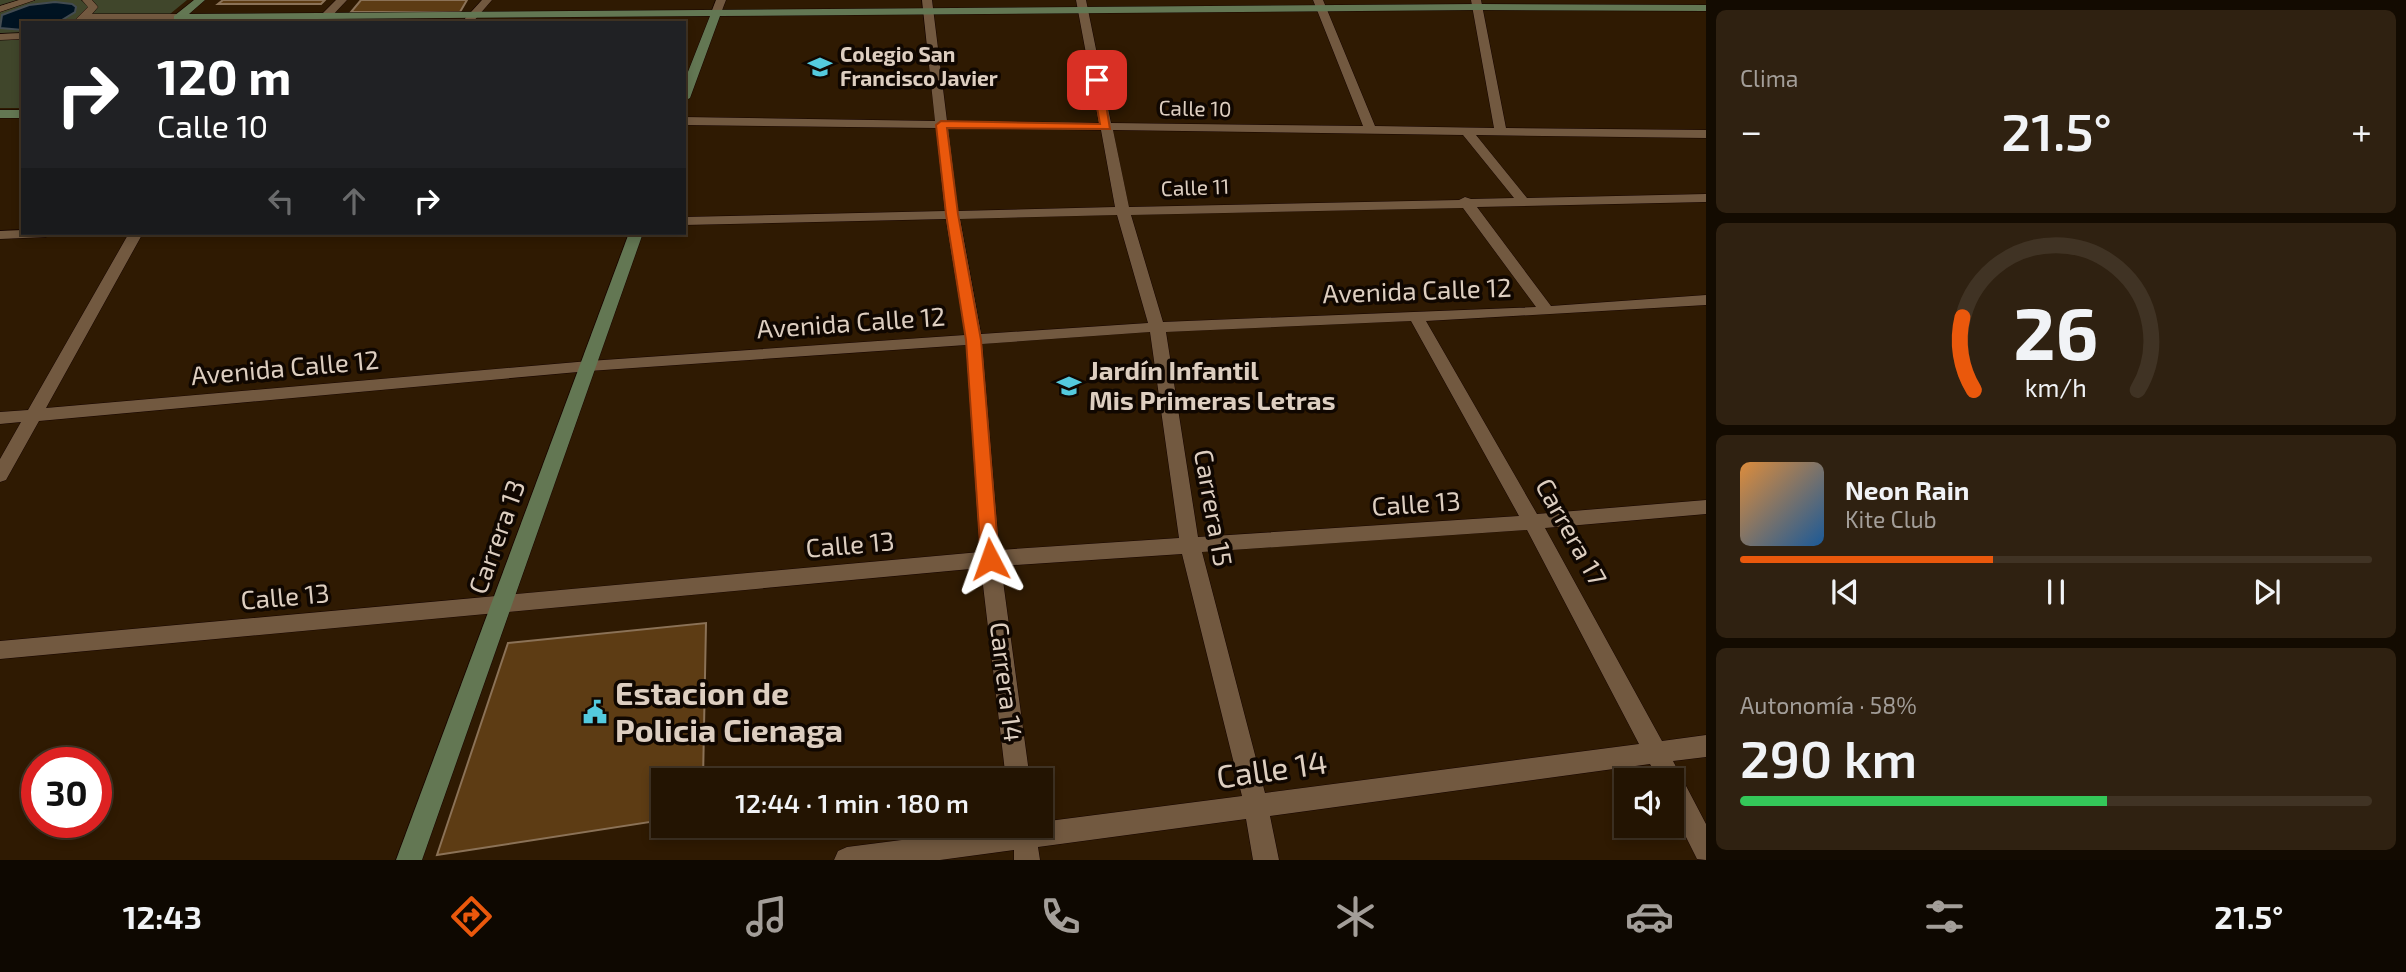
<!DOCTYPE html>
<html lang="es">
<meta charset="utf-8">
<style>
:root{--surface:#231402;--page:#2f2111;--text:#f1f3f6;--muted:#a39e99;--line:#403324;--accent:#ea580c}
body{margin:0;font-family:"Exo 2",sans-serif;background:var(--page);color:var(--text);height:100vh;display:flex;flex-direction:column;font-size:26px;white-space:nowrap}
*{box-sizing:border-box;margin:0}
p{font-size:23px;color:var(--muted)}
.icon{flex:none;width:38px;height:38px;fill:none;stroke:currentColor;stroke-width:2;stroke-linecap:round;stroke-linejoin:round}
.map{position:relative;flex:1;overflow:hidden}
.sheet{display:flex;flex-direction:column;gap:10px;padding:10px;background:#130b01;width:700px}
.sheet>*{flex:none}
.top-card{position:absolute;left:21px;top:21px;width:665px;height:214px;border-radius:0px;box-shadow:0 4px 10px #0003,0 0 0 2px var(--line);background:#202124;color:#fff;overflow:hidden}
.fabs{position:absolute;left:1614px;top:768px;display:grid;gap:14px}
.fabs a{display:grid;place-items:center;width:70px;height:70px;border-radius:0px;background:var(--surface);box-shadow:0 4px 10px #0003,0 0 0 2px var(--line);font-size:35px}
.speed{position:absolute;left:21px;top:747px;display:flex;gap:14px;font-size:35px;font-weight:700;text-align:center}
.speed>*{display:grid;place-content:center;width:91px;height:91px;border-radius:50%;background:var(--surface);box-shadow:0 4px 10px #0003,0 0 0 2px var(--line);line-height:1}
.speed .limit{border:10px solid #d22;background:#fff;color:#111}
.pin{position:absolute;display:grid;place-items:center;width:60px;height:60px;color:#fff;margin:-30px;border-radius:14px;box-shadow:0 4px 10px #0006}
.me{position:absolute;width:77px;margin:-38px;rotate:356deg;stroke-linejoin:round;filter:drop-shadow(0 0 5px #0008)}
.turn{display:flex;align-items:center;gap:24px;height:147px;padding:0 21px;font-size:32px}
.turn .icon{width:91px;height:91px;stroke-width:2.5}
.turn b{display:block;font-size:49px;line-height:60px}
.lanes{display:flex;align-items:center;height:66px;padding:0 21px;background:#0003;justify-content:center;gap:35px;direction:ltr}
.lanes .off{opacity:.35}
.big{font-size:52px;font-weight:600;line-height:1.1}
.sheet .card{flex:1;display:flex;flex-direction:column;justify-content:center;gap:10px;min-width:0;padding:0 24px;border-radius:10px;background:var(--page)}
.sheet .dial{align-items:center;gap:0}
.dial svg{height:182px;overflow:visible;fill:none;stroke:var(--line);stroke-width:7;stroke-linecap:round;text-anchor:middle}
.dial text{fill:var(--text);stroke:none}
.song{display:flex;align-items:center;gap:21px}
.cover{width:84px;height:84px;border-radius:10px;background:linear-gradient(135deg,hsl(30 70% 55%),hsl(210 70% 35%))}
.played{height:7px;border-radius:4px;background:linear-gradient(90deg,var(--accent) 40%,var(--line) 40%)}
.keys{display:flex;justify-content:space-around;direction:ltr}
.heat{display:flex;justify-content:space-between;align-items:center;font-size:38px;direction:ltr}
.charge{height:10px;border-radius:5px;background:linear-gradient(90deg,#34c759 58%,var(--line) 0)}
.trip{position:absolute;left:651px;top:768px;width:402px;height:70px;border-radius:0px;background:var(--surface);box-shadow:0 4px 10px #0003,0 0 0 2px var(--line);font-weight:600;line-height:70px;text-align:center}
.menu{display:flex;height:112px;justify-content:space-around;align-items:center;background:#0e0801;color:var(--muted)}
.menu .icon{width:49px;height:49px}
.menu .selected{color:var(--accent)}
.menu b{font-size:32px;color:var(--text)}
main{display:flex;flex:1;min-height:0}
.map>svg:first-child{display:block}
.green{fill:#40462b}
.water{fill:#001322;stroke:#424b51;stroke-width:2}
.building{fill:#5d3c14;stroke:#8b7257;stroke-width:2}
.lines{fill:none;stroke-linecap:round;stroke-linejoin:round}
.street-casing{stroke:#160400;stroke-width:1}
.secondary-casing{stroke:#160400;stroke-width:1}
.street{fill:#725940;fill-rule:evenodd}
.secondary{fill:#637753;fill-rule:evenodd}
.route{fill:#ea580c;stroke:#983908;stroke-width:2}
.labels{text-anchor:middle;stroke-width:7;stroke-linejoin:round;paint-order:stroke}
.far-poi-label{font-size:21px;font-weight:bold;fill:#ddcec0;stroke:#100701;text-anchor:start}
.far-street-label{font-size:21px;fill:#ddcec0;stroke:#100701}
.street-label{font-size:26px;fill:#ddcec0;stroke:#100701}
.poi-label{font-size:26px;font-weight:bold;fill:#ddcec0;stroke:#100701;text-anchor:start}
.near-poi-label{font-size:32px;font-weight:bold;fill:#ddcec0;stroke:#100701;text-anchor:start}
.near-street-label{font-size:32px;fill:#ddcec0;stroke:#100701}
</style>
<main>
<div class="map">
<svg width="1706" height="860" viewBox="0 0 1706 860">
<rect width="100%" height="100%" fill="#2f1a02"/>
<path class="green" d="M0,0H187L159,23H23V108H0Z"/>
<path class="water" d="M55,2L72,4L76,7L75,12L57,23H23V30L0,28L2,15L29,5Z"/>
<g class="building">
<path d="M223,0H325L321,4H218Z"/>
<path d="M361,0H467L460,12H351Z"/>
<path d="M706,623L703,780H663V820L437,855L508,643Z"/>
</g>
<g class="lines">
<g class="street-casing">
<g id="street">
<path d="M19,0H35L0,12V6Z"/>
<path d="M82,0H92L98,7L92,14H179L184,17L179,20H86L79,23L75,20L88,7Z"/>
<path d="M336,0H347L330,18H322V14Z"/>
<path d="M482,0H492L472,23H461Z"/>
<path d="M716,0H726L721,13L716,16L711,13Z"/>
<path d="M922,0H932L947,121L1099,123L1076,0H1086L1111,123L1363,126L1313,0H1323L1375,126L1494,128L1471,0H1481L1506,128L1706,130V138L1476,135L1527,198L1706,194V202L1477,207L1551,306L1706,295V305L1426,321L1537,514L1706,500V514L1545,528L1662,741L1706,735V757L1673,761L1706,824V860L1697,859L1671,807V780H1659L1650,764L1270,816L1279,860H1253L1246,819L1038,847L1040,860H1014V850L940,860H834L838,851L847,847L1011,826H1041V822L1242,796L1182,554L1001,566L1030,780H1006L981,568L0,659V641L980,552L966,345L589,371L39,421L6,480L0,482V459L21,422L0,424V412L28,410L129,233H143L46,408L589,361L965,335L946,219L684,225V217L945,211L936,128L684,125V117L935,121ZM948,128L1101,130L1115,207L958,211ZM1113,130L1463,135L1514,198L1471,199L1465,197L1459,200L1129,207ZM1463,208L1536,307L1163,322L1131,215ZM1117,215L1148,323L981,334L960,219ZM1411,321L1519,516L1198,537L1166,332ZM1150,332L1179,538L999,550L982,344ZM1527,530L1639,744L1265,793L1202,552Z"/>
<path d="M23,33V39L0,40V34Z"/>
<path d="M23,230V233H53L46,237L0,239V231Z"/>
</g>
</g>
<g class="secondary-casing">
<g id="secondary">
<path d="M194,0H205L189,14L1478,4L1706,5V11L1478,10L720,16L690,98L684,101V82L710,16L174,20V16Z"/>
<rect x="0" y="110" width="23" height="8"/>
<path d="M629,233H643L422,860H396Z"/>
</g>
</g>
<use href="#street" class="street"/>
<use href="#secondary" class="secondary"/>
</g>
<path class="route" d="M1097,77L1102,80L1110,129L947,128L958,214L981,340L999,559L997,564L990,566L984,564L981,559L966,340L946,214L936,125L941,121L1100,124L1092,80Z"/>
<defs>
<g id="school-bare" transform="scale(1.89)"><path d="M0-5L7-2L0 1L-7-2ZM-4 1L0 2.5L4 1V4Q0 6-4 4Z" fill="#54cade" stroke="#100701" stroke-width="2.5" paint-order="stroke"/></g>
<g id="civic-bare" transform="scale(1.89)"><path d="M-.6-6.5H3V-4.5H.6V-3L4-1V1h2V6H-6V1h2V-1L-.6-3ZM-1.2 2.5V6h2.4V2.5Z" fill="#54cade" stroke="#100701" stroke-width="2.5" paint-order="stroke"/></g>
</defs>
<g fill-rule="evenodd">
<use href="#school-bare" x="820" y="67"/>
<use href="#school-bare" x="1069" y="386"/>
<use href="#civic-bare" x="595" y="712"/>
</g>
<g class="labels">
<g class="far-poi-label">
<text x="840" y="62">Colegio San<tspan x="840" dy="24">Francisco Javier</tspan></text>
</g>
<g class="far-street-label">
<text transform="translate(1195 109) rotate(1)" y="7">Calle 10</text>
<text transform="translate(1195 188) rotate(-2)" y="7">Calle 11</text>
</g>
<g class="street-label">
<text transform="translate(1417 291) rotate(-2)" y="9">Avenida Calle 12</text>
<text transform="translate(851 323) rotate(-4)" y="9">Avenida Calle 12</text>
<text transform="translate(285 368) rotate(-5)" y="9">Avenida Calle 12</text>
<text transform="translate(1416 504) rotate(-4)" y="9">Calle 13</text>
<text transform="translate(1213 508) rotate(80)" y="9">Carrera 15</text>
<text transform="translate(1571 532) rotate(61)" y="9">Carrera 17</text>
<text transform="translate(497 537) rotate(-70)" y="9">Carrera 13</text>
<text transform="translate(850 545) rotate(-5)" y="9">Calle 13</text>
<text transform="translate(285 597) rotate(-5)" y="9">Calle 13</text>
<text transform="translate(1006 682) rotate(83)" y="9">Carrera 14</text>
</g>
<g class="poi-label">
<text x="1089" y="380">Jardín Infantil<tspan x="1089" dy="30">Mis Primeras Letras</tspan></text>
</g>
<g class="near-poi-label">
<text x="615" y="705">Estacion de<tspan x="615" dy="37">Policia Cienaga</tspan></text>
</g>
<g class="near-street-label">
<text transform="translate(1272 770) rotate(-8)" y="11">Calle 14</text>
</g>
</g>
</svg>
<div class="fabs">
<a><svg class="icon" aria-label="sound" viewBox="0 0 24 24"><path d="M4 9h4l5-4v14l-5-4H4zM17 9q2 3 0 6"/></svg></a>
</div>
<div class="speed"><div class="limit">30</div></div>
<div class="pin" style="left:1097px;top:80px;background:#d93025"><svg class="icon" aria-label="arrive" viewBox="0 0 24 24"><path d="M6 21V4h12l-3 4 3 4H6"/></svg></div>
<svg class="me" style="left:990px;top:559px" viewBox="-20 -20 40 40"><path d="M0-17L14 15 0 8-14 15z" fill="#ea580c" stroke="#fff" stroke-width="4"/></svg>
<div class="trip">12:44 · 1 min · 180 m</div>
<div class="top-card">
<div class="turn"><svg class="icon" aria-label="right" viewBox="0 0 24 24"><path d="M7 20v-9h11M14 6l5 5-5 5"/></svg><div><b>120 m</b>Calle 10</div></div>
<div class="lanes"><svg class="icon off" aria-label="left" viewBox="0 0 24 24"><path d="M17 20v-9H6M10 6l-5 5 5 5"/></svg><svg class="icon off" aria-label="ahead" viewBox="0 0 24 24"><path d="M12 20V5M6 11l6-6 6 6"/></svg><svg class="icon" aria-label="right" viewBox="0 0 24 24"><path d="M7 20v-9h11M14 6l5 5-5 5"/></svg></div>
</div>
</div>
<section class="sheet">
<div class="card"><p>Clima</p>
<div class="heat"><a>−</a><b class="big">21.5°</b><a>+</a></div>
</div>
<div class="card dial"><svg viewBox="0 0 100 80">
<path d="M14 69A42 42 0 1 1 86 69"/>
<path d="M14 69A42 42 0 0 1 9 37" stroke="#ea580c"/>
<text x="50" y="56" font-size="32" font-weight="700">26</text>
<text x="50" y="72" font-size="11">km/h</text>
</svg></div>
<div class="card">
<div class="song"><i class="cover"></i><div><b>Neon Rain</b><p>Kite Club</p></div></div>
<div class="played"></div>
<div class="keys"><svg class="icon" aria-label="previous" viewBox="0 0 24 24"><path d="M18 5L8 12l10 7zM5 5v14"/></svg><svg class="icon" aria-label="pause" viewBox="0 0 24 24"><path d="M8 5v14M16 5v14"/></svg><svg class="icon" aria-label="next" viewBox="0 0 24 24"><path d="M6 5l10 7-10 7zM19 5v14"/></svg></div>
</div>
<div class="card"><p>Autonomía · 58%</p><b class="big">290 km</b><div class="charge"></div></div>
</section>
</main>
<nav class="menu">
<b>12:43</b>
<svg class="icon selected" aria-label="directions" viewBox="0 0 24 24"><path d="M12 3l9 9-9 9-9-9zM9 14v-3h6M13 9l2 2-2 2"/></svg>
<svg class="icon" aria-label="music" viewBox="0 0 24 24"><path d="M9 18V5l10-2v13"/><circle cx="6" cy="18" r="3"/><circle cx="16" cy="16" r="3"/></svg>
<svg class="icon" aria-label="phone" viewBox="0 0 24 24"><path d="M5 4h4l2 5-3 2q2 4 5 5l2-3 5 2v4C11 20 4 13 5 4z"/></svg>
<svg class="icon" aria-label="climate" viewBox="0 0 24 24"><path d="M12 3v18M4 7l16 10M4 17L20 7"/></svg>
<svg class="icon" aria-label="car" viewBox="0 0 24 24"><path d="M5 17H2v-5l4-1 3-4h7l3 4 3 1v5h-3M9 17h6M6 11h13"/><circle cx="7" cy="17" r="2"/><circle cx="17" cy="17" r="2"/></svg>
<svg class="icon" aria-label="filters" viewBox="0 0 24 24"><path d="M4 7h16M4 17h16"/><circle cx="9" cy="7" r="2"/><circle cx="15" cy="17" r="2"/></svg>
<b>21.5°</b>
</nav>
